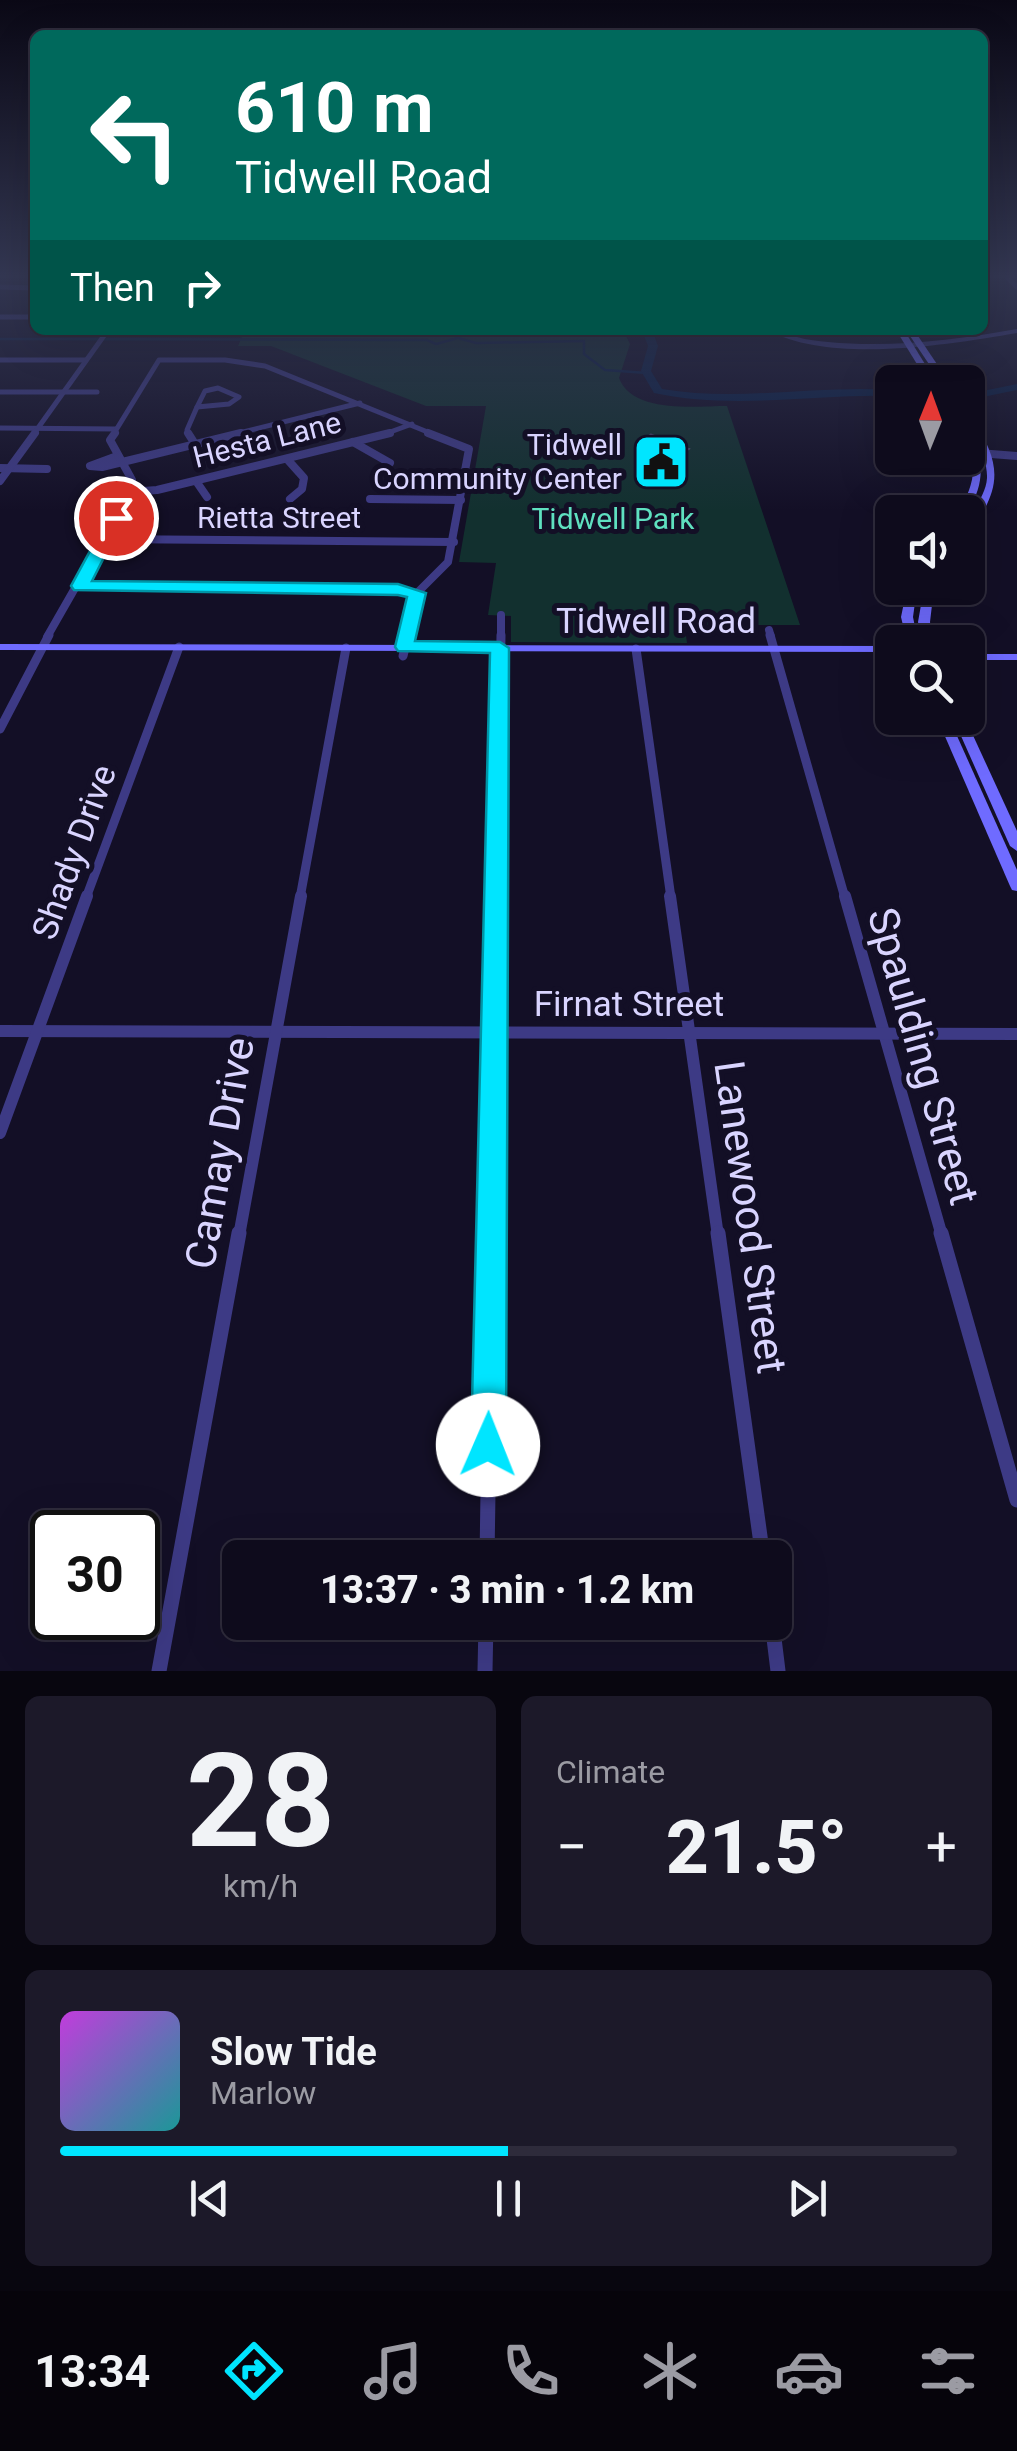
<!DOCTYPE html>
<meta charset="utf-8">
<style>
:root{--surface:#0e0b1c;--page:#1c1929;--text:#f1f3f6;--muted:#9b9ba3;--line:#2e2b3b;--accent:#00e5ff}
body{margin:0;font-family:Roboto,sans-serif;background:var(--page);color:var(--text);height:100vh;display:flex;flex-direction:column;font-size:38px;white-space:nowrap}
*{box-sizing:border-box;margin:0}
p{font-size:32px;color:var(--muted)}
.icon{flex:none;width:55px;height:55px;fill:none;stroke:currentColor;stroke-width:2;stroke-linecap:round;stroke-linejoin:round}
.map{position:relative;height:1671px;overflow:hidden}
.sheet{display:flex;flex-direction:column;gap:25px;padding:25px;background:#08060f;flex:1}
.sheet>*{flex:none}
.guide{position:absolute;left:30px;top:30px;width:958px;height:305px;border-radius:15px;box-shadow:0 10px 40px #0002,0 0 0 2px var(--line);background:#00695c;color:#fff;overflow:hidden}
.needle{width:65px;rotate:1deg}
.controls{position:absolute;left:875px;top:365px;display:grid;gap:20px}
.controls a{display:grid;place-items:center;width:110px;height:110px;border-radius:15px;background:var(--surface);box-shadow:0 10px 40px #0002,0 0 0 2px var(--line);font-size:50px}
.speed{position:absolute;left:30px;top:1510px;display:flex;gap:20px;font-size:50px;font-weight:700;text-align:center}
.speed>*{display:grid;place-content:center;width:130px;height:130px;border-radius:50%;background:var(--surface);box-shadow:0 10px 40px #0002,0 0 0 2px var(--line);line-height:1}
.speed .limit{border:5px solid #111;border-radius:15px;background:#fff;color:#111}
.pin{position:absolute;display:grid;place-items:center;width:85px;height:85px;color:#fff;margin:-42px;border:5px solid #fff;border-radius:50%;box-shadow:0 2px 10px #0007}
.me{position:absolute;width:110px;margin:-55px;rotate:1deg;stroke-linejoin:round;filter:drop-shadow(0 0 8px #0008)}
.turn{display:flex;align-items:center;gap:35px;height:210px;padding:0 40px;font-size:45px}
.turn .icon{width:130px;height:130px;stroke-width:2.5}
.turn b{display:block;font-size:70px;line-height:85px}
.then{display:flex;align-items:center;height:95px;padding:0 40px;background:#0003;gap:20px;font-size:38px}
.big{font-size:75px;font-weight:800;line-height:1.1}
.sheet .card{flex:1;display:flex;flex-direction:column;justify-content:center;gap:15px;min-width:0;padding:0 35px;border-radius:15px;background:var(--page)}
.sheet .dial{align-items:center;gap:0}
.dial b{font-size:130px;line-height:1}
.song{display:flex;align-items:center;gap:30px}
.cover{width:120px;height:120px;border-radius:15px;background:linear-gradient(135deg,hsl(290 70% 55%),hsl(180 70% 35%))}
.played{height:10px;border-radius:5px;background:linear-gradient(90deg,var(--accent) 50%,var(--line) 50%)}
.keys{display:flex;justify-content:space-around;direction:ltr}
.heat{display:flex;justify-content:space-between;align-items:center;font-size:55px;direction:ltr}
.sheet .tiles{flex:1;display:grid;gap:25px;grid-template-columns:1fr 1fr}
.card:last-child{grid-column:span 2}
.trip{position:absolute;left:222px;top:1540px;width:570px;height:100px;border-radius:15px;background:var(--surface);box-shadow:0 10px 40px #0002,0 0 0 2px var(--line);font-weight:800;line-height:100px;text-align:center}
.tab-bar{display:flex;height:160px;justify-content:space-around;align-items:center;background:#06040b;color:var(--muted)}
.tab-bar .icon{width:70px;height:70px}
.tab-bar .selected{color:var(--accent)}
.tab-bar b{font-size:45px;color:var(--text)}
.map>svg:first-child{display:block}
.green{fill:#12302f}
.lines{fill:none;stroke-linecap:round;stroke-linejoin:round}
.stream{stroke:#0a1f44;stroke-width:2.5}
.river{fill:#0a1f44;fill-rule:evenodd}
.minor-far4{stroke:#3d3a85;stroke-width:5}
.minor-far3{stroke:#3d3a85;stroke-width:8}
.minor-far2{stroke:#3d3a85;stroke-width:9}
.minor-far1{stroke:#3d3a85;stroke-width:12}
.minor{stroke:#3d3a85;stroke-width:15}
.tertiary{fill:#3d3a85;fill-rule:evenodd}
.secondary{fill:#6f6bff;fill-rule:evenodd}
.wall{fill:#312854}
.shaded-wall{fill:#1d163a}
.building{fill:#433a66;stroke:#5a527e;stroke-width:2.5}
.route{fill:#00e5ff;stroke:#0095a6;stroke-width:2.5}
.labels{text-anchor:middle;stroke-width:10;stroke-linejoin:round;paint-order:stroke}
.far-street-label{font-size:30px;fill:#d9d4ff;stroke:#130f26}
.far-poi-label{font-size:30px;fill:#d9d4ff;stroke:#130f26;text-anchor:end}
.far-park-label{font-size:30px;fill:#5fe0c0;stroke:#130f26}
.street-label{font-size:35px;fill:#d9d4ff;stroke:#130f26}
.near-street-label{font-size:42px;fill:#d9d4ff;stroke:#130f26}
</style>
<div class="map">
<svg width="1017" height="1671" viewBox="0 0 1017 1671">
<rect width="100%" height="100%" fill="#130f26"/>
<path class="green" d="M245,330H623L630,344L619,378C633,414 695,406 727,406L800,625H701L699,621H684L687,643L511,642V616L488,615L496,563L459,562L486,406H426L271,346H238Z"/>
<g class="lines">
<path class="stream" d="M0,339L427,340L436,344L458,338L476,343L584,341V354L605,370L647,373"/>
<g class="river">
<path d="M642,330H652L658,346L651,371L662,389C738,402 815,385 892,390V396C813,394 733,410 654,393L641,371L648,346Z"/>
<path d="M1017,384V390L968,400V394Z"/>
</g>
<g class="minor-far4">
<path d="M1007,277L1017,287"/>
<path d="M0,287L35,288"/>
<path d="M0,317H35"/>
<path d="M0,360H86"/>
<path d="M218,388L239,397L229,404L197,407L205,391Z"/>
<path d="M0,392H97"/>
<path d="M0,428L116,429"/>
<path d="M33,435L108,330"/>
<path d="M113,435L159,360H225L265,366L435,435"/>
<path d="M190,435L187,430L197,407"/>
<path d="M231,435L360,403"/>
<path d="M382,435L412,424"/>
</g>
<g class="minor-far3">
<path d="M188,433L195,444"/>
<path d="M353,442L390,463"/>
<path d="M978,453L1017,456"/>
<path d="M117,456L90,466L102,467L241,433"/>
<path d="M287,459L304,478L302,489L290,499"/>
<path d="M0,468L47,469"/>
<path d="M0,481L35,433"/>
<path d="M196,481L207,497"/>
<path d="M130,492L157,490L390,433"/>
<path d="M370,499L461,500"/>
<path d="M104,539L454,542"/>
<path d="M80,586L378,588L417,593"/>
<path d="M769,630L771,637"/>
<path d="M47,637L130,492L132,480L110,440L115,433"/>
<path d="M407,637L417,593L448,562L469,449L428,433"/>
<path d="M501,637V615"/>
</g>
<g class="minor-far2">
<path d="M770,635L845,898"/>
<path d="M636,649L671,898"/>
<path d="M403,656L408,635"/>
<path d="M0,729L49,635"/>
<path d="M86,898L179,647"/>
<path d="M300,898L346,648"/>
<path d="M497,898L501,635"/>
</g>
<g class="minor-far1">
<path d="M670,896L718,1236"/>
<path d="M845,896L942,1236"/>
<path d="M0,1031L1017,1034"/>
<path d="M0,1133L87,896"/>
<path d="M239,1236L301,896"/>
<path d="M492,1236L497,896"/>
</g>
<g class="minor">
<path d="M718,1233L763,1558"/>
<path d="M941,1233L1017,1500"/>
<path d="M487,1558L492,1233"/>
<path d="M772,1622L778,1671"/>
<path d="M159,1671L239,1233"/>
<path d="M485,1671L486,1622"/>
</g>
<path class="tertiary" d="M1017,329V333C947,345 831,364 767,330C778,330 786,335 797,337C807,340 818,341 828,342C891,348 955,340 1017,329Z"/>
<g class="secondary">
<path d="M896,330H904L936,382H928Z"/>
<path d="M906,330H914L949,382H941Z"/>
<path d="M968,414L972,417C1001,464 1003,485 971,531L968,532C967,514 986,498 987,478C988,452 967,434 968,414Z"/>
<path d="M968,433L971,434C985,462 984,486 967,512H959C966,498 974,483 973,466C972,454 967,445 968,433Z"/>
<path d="M907,588H917L913,617L918,642H907L901,617Z"/>
<path d="M924,588H934L930,622L933,642H923L918,622Z"/>
<path d="M0,644L892,646V652L0,650Z"/>
<rect x="968" y="654" width="49" height="6"/>
<path d="M937,718H949L1017,870V891L1012,890L1010,886Z"/>
<path d="M953,718H965L1017,831V851L1010,846Z"/>
</g>
</g>
<path class="wall" d="M638,443L688,449L686,465L673,473L636,460Z"/>
<path class="shaded-wall" d="M688,449L686,465L673,473L675,457Z"/>
<path class="building" d="M651,435L688,449L675,457L638,443Z"/>
<linearGradient id="sky" x2="0" y2="1"><stop stop-color="#0a0815"/><stop offset="0.54" stop-color="#333752"/><stop offset="1" stop-color="#333752" stop-opacity="0"/></linearGradient>
<rect width="1017" height="511" fill="url(#sky)"/>
<path class="route" d="M116,513L124,518L92,581L398,584L426,593L415,641L500,642L509,648L506,1445L501,1457L488,1462L476,1457L471,1445L490,653L398,651L395,647L407,597L398,595L74,590L71,586L108,518Z"/>
<defs>
<g id="civic-square" transform="scale(2.875)"><rect x="-9" y="-9" width="18" height="18" rx="4" fill="#00e5ff" stroke="#130f26"/><path d="M-.6-6.5H3V-4.5H.6V-3L4-1V1h2V6H-6V1h2V-1L-.6-3ZM-1.2 2.5V6h2.4V2.5Z" fill="#111"/></g>
</defs>
<g fill-rule="evenodd">
<use href="#civic-square" x="661" y="462"/>
</g>
<g class="labels">
<g class="far-street-label">
<text transform="translate(267 440) rotate(-14)" y="10">Hesta Lane</text>
<text x="279" y="528">Rietta Street</text>
</g>
<g class="far-poi-label">
<text x="622" y="455">Tidwell<tspan x="622" dy="34">Community Center</tspan></text>
</g>
<g class="far-park-label">
<text x="613" y="529">Tidwell Park</text>
</g>
<g class="street-label">
<text x="656" y="633">Tidwell Road</text>
<text transform="translate(74 852) rotate(-70)" y="12">Shady Drive</text>
<text x="629" y="1016">Firnat Street</text>
</g>
<g class="near-street-label">
<text transform="translate(924 1056) rotate(74)" y="15">Spaulding Street</text>
<text transform="translate(219 1153) rotate(-80)" y="15">Camay Drive</text>
<text transform="translate(751 1217) rotate(82)" y="15">Lanewood Street</text>
</g>
</g>
</svg>
<div class="controls">
<a><svg class="needle" viewBox="-14 -14 28 28"><path d="M0-13l5 13h-10z" fill="#e53935"/><path d="M0 13l5-13h-10z" fill="#9b9ba3"/></svg></a>
<a><svg class="icon" aria-label="sound" viewBox="0 0 24 24"><path d="M4 9h4l5-4v14l-5-4H4zM17 9q2 3 0 6"/></svg></a>
<a><svg class="icon" aria-label="search" viewBox="0 0 24 24"><circle cx="10" cy="10" r="6"/><path d="M15 15l6 6"/></svg></a>
</div>
<div class="speed"><div class="limit">30</div></div>
<div class="pin" style="left:116px;top:518px;background:#d93025"><svg class="icon" aria-label="arrive" viewBox="0 0 24 24"><path d="M6 21V4h12l-3 4 3 4H6"/></svg></div>
<svg class="me" style="left:488px;top:1445px" viewBox="-20 -20 40 40"><circle r="19" fill="#fff"/><path d="M0-13L10 11 0 6-10 11z" fill="#00e5ff"/></svg>
<div class="trip">13:37 · 3 min · 1.2 km</div>
<div class="guide">
<div class="turn"><svg class="icon" aria-label="left" viewBox="0 0 24 24"><path d="M17 20v-9H6M10 6l-5 5 5 5"/></svg><div><b>610 m</b>Tidwell Road</div></div>
<div class="then">Then<svg class="icon" aria-label="right" viewBox="0 0 24 24"><path d="M7 20v-9h11M14 6l5 5-5 5"/></svg></div>
</div>
</div>
<section class="sheet">
<div class="tiles">
<div class="card dial"><b>28</b><p>km/h</p></div>
<div class="card"><p>Climate</p>
<div class="heat"><a>−</a><b class="big">21.5°</b><a>+</a></div>
</div>
<div class="card">
<div class="song"><i class="cover"></i><div><b>Slow Tide</b><p>Marlow</p></div></div>
<div class="played"></div>
<div class="keys"><svg class="icon" aria-label="previous" viewBox="0 0 24 24"><path d="M18 5L8 12l10 7zM5 5v14"/></svg><svg class="icon" aria-label="pause" viewBox="0 0 24 24"><path d="M8 5v14M16 5v14"/></svg><svg class="icon" aria-label="next" viewBox="0 0 24 24"><path d="M6 5l10 7-10 7zM19 5v14"/></svg></div>
</div>
</div>
</section>
<nav class="tab-bar">
<b>13:34</b>
<svg class="icon selected" aria-label="directions" viewBox="0 0 24 24"><path d="M12 3l9 9-9 9-9-9zM9 14v-3h6M13 9l2 2-2 2"/></svg>
<svg class="icon" aria-label="music" viewBox="0 0 24 24"><path d="M9 18V5l10-2v13"/><circle cx="6" cy="18" r="3"/><circle cx="16" cy="16" r="3"/></svg>
<svg class="icon" aria-label="phone" viewBox="0 0 24 24"><path d="M5 4h4l2 5-3 2q2 4 5 5l2-3 5 2v4C11 20 4 13 5 4z"/></svg>
<svg class="icon" aria-label="climate" viewBox="0 0 24 24"><path d="M12 3v18M4 7l16 10M4 17L20 7"/></svg>
<svg class="icon" aria-label="car" viewBox="0 0 24 24"><path d="M5 17H2v-5l4-1 3-4h7l3 4 3 1v5h-3M9 17h6M6 11h13"/><circle cx="7" cy="17" r="2"/><circle cx="17" cy="17" r="2"/></svg>
<svg class="icon" aria-label="filters" viewBox="0 0 24 24"><path d="M4 7h16M4 17h16"/><circle cx="9" cy="7" r="2"/><circle cx="15" cy="17" r="2"/></svg>
</nav>
